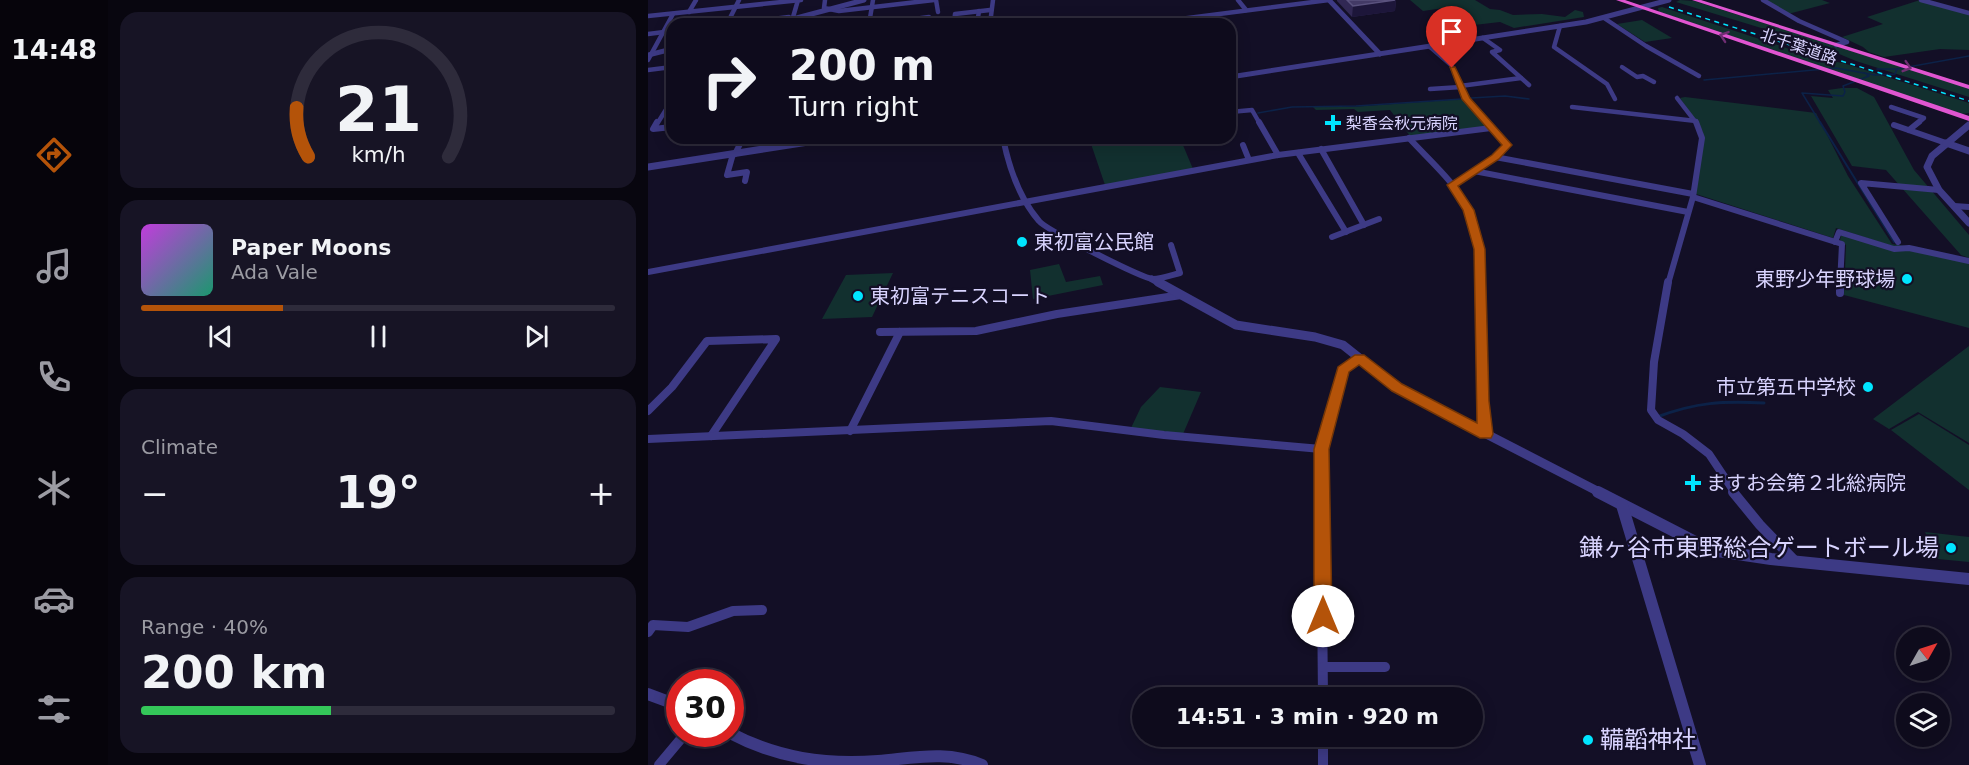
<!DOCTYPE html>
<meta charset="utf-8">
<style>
:root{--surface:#0e0b1c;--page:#171425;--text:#f1f3f6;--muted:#9b9ba3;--line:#2e2b3b;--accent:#b45309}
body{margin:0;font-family:"DejaVu Sans","Noto Sans JP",sans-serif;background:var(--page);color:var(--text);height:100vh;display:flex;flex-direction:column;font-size:22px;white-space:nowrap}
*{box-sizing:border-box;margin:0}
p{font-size:20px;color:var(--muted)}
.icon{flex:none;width:33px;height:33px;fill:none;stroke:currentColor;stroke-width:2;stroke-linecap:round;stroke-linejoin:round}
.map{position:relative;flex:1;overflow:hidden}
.side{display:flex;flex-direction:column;gap:12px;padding:12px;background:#08060f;width:540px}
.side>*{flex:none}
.banner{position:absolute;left:18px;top:18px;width:570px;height:126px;border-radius:18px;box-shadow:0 3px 15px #0003,0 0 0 2px var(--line);background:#0e0b1c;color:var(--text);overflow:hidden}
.needle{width:39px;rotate:51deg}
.controls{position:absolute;left:1248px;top:627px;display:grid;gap:12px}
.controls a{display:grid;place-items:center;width:54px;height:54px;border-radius:50%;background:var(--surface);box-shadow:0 3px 15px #0003,0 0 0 2px var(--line);font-size:30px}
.speed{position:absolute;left:18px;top:669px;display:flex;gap:12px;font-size:30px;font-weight:700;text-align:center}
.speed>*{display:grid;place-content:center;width:78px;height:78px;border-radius:50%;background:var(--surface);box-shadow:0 3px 15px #0003,0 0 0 2px var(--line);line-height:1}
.speed .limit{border:9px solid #d22;background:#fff;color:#111}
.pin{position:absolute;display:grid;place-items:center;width:51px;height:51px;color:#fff;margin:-62px -26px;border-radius:50% 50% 50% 0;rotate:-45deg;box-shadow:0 0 6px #0007}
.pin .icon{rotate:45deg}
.me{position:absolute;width:66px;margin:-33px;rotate:0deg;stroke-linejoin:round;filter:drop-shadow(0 0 4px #0008)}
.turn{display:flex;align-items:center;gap:21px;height:126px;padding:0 24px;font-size:27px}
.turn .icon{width:78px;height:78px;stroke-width:2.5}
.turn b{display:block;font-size:42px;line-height:51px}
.big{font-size:45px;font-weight:700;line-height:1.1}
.side .widget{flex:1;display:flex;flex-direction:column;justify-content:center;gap:9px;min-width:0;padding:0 21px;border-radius:18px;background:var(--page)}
.side .dial{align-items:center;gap:0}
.dial svg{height:156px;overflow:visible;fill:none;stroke:var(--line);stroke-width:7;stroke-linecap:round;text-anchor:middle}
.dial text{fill:var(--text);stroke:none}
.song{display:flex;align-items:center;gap:18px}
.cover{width:72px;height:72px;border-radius:9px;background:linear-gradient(135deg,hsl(290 70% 55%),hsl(160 70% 35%))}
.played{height:6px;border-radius:3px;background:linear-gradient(90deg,var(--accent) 30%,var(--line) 30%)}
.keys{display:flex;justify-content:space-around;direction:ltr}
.heat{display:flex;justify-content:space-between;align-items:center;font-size:33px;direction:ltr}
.charge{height:9px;border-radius:4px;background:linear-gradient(90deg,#34c759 40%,var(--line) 0)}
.trip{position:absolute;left:484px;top:687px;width:351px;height:60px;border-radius:30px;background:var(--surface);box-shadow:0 3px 15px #0003,0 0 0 2px var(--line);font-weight:700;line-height:60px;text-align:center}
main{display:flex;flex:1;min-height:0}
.dock{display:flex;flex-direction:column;width:108px;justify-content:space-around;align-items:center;background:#06040b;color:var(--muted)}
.dock .icon{width:42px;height:42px}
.dock .on{color:var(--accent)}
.dock b{font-size:27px;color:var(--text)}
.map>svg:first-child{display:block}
.green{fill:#12302f}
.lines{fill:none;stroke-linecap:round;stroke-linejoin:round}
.stream-far2{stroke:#0c2248;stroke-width:1.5}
.stream-far1{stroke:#0c2248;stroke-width:2}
.stream{stroke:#0c2248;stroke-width:3}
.minor-far3{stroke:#3d3a85;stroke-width:4.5}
.minor-far2{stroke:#3d3a85;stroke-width:6}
.minor-far1{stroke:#3d3a85;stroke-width:8}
.minor{stroke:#3d3a85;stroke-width:10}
.tertiary-far3{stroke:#3d3a85;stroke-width:5}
.tertiary-far2{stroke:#3d3a85;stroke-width:7}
.tertiary-far1{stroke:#3d3a85;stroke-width:9}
.tertiary{stroke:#3d3a85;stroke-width:12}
.trunk{fill:#e055d1;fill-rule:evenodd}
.rail{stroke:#00e5ff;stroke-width:1.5;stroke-dasharray:5 4.5;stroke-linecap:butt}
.wall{fill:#312854}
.shaded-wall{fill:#1d163a}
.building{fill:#433a66;stroke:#5a527e;stroke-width:1.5}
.oneway{stroke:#6f2e73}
.route{fill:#b45309;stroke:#753606;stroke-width:1.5}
.poi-dot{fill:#00e5ff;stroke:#130f26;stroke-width:2}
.labels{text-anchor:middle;stroke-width:4.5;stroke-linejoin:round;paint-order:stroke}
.far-street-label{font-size:16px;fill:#d9d4ff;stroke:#130f26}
.far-poi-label{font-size:16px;fill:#d9d4ff;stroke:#130f26;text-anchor:start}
.poi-label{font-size:20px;fill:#d9d4ff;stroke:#130f26;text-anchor:start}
.near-poi-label{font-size:24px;fill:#d9d4ff;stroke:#130f26;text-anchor:end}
</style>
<main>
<nav class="dock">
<b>14:48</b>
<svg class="icon on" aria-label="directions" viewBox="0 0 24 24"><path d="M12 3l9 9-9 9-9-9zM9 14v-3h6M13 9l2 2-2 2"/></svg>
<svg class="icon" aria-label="music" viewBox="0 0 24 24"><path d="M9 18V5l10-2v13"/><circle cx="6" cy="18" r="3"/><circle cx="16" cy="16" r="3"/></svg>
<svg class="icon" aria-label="phone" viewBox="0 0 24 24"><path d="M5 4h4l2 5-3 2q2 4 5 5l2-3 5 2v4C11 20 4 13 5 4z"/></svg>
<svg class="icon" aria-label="climate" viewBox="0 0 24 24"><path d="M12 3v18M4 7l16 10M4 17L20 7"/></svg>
<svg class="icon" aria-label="car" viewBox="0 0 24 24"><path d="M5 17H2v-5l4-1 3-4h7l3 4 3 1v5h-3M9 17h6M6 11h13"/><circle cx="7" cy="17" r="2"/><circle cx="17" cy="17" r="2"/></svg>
<svg class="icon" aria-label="filters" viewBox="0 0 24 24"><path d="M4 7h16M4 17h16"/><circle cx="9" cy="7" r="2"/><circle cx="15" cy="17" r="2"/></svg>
</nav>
<section class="side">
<div class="widget dial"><svg viewBox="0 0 100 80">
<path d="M14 69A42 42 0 1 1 86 69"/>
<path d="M14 69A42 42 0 0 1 8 44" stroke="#b45309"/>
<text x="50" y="56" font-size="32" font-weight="700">21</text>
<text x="50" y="72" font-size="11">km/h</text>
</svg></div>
<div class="widget">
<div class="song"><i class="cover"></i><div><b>Paper Moons</b><p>Ada Vale</p></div></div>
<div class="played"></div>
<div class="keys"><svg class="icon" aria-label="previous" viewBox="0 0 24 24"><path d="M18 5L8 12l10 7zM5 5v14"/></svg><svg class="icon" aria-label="pause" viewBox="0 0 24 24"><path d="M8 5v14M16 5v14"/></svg><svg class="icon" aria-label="next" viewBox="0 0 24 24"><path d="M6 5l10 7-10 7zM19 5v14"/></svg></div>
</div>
<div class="widget"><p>Climate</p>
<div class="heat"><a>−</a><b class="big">19°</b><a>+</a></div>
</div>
<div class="widget"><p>Range · 40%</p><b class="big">200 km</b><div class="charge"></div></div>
</section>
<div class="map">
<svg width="1321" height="765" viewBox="0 0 1321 765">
<rect width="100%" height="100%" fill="#130f26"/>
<g class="green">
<path d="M762,0H827L842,9L852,10L865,15L894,14L917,17L927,10L935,12L936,17L866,28L852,22L826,25L803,7L775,11Z"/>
<path d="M1032,0L1046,1L1321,88V97L1208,61L1172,46L1028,2Z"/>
<path d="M1116,0H1174L1182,3L1140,14Z"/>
<path d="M1272,0L1321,13V50L1292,49L1236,57L1221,52L1215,47L1194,37L1235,24L1219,17Z"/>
<path d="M1014,7L1172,59L1195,63L1321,103V113L1313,114L1011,12L1010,8Z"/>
<path d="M994,20L1024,38L997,42L969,24Z"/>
<path d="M1194,88H1209L1226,97L1266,170L1321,235V258L1313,255L1238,170L1204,166L1163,96L1185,98L1180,90Z"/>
<path d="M1037,97L1168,113L1200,176L1244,244L1258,246H1244L1188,228L1185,238L1048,194L1055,132L1032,98Z"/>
<path d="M815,99L839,128L763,137L742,110L710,112L706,109L668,110L664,106L702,107Z"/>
<path d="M441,138H532L545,169L457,185Z"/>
<path d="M1198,235L1245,251H1263L1321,263V328L1196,295L1198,245L1192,240L1193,236Z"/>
<path d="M411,264L418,282L452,276L455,285L385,299L382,270Z"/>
<path d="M245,273L224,317L174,319L198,275Z"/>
<path d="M1321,346V443L1270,412L1241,429L1225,419Z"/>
<path d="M512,387L553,392L535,434L483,428L493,407Z"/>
<path d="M1271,414L1321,445V490L1243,430Z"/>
<path d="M1277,532L1321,537V562L1290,559Z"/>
</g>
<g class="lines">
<g class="stream-far2">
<path d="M1229,69H1249L1321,56"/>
<path d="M1056,80L1188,68L1227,75L1247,74L1249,69"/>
<path d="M823,98L857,96L881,99"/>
<path d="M610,113L644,107L708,106L814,99"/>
<path d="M1173,124L1154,93L1195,96L1197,92L1195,86L1221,76L1217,73"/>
</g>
<path class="stream-far1" d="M1172,122L1246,242"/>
<path class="stream" d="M1009,417C1049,402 1074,401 1116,403"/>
<g class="minor-far3">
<path d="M177,0L176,8L191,11L286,0"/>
<path d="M288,0L290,12"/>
<path d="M590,0L598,10"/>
<path d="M1115,0L1151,21L1199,42L1188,45"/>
<path d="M1273,0L1321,13"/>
<path d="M41,12L48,0"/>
<path d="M0,16L153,0"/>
<path d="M956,18L998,46L1051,76"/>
<path d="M79,24L91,0"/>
<path d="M83,24L141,17"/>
<path d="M143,24L150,0"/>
<path d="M221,24L225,0"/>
<path d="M251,24V21L281,17L280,24"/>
<path d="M306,24L307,14L342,10"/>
<path d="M329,24L331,11"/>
<path d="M342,24L345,0"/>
<path d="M493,24L681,0"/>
<path d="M912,26L906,47L959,84L967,99"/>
<path d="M0,34L24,31"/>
<path d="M835,38L852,50L844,52L881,85"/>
<path d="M781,46L803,65L818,99L840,124"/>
<path d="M0,60L25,14"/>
<path d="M974,67L989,77L995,76L1006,82"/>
<path d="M0,70L24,67"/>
<path d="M812,86L873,78"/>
<path d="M782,89L813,87"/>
<path d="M1029,98L1049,124"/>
<path d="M924,107L1048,121"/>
<path d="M1243,107L1276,118L1269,124"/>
<path d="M582,112L604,110L612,124"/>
<path d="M9,124L24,100"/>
</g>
<g class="minor-far2">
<path d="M9,122L5,129L24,127"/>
<path d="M611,122L630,155"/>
<path d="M1246,125L1298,143"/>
<path d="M1261,130L1271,122"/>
<path d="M355,138C361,168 371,198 391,221C398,230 494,278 505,279C513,279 524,275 532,273L523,245"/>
<path d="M761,138C781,160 808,183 821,210C831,231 833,261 833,284"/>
<path d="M595,145L601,160"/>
<path d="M673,149L716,225"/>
<path d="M650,153L698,232"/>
<path d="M85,154L79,175L99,172L97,181"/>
<path d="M87,154L95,138"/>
<path d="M847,157L1045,194"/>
<path d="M826,171L1040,212"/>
<path d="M804,185L847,157L859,145L839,122"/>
<path d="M1045,197L1194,244L1192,284"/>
<path d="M1306,206L1321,207"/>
<path d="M684,237L731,219"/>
<path d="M1187,242L1191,232L1246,249L1261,248L1321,261"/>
<path d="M1250,242L1213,183L1291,190"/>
<path d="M0,272L630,155L843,128"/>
<path d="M1020,284L1045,197L1054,138L1048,122"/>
</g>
<g class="minor-far1">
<path d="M833,282L834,401L837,434"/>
<path d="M1020,282L1006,362L1003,410L1010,420L1035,434L1061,454L1087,493"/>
<path d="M1192,293V282"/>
<path d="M232,332L328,331L409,314L533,295"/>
<path d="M0,411L24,387L59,341L128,339L63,436"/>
<path d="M202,431L252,332"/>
<path d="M0,439L403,421L516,435L673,449"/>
<path d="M673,493V449L695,371L712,358"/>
</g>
<g class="minor">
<path d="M673,492L675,698"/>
<path d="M1085,492L1112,525L1147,561"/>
<path d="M0,632L5,625L40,627L85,611L114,610"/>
<path d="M675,667H737"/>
<path d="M675,736V765"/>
<path d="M11,765L37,734"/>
</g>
<g class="tertiary-far3">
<path d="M681,0L732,54"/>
<path d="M126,24L216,0"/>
<path d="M0,55L24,49"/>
<path d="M582,77L938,22L1021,0"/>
</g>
<g class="tertiary-far2">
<path d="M1321,125L1284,156L1279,167L1291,190L1321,223"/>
<path d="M1298,143L1321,151"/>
<path d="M0,167L186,138"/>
<path d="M504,279L513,284"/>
</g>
<path class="tertiary-far1" d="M510,282L588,325L667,337L695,345L749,388L953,493"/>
<g class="tertiary">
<path d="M950,492L1063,550L1123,559L1321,579"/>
<path d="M974,505L1052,765"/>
<path d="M0,694L32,706"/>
<path d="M82,733C129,758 177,765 230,761C266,758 299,750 334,765"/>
</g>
<g class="trunk">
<path d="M968,0H977L1321,116V121Z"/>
<path d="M1044,0H1053L1321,85V89Z"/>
</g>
<path class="rail" d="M1021,7L1321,101"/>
</g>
<path class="wall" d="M689,0H748L747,11L704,17L689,1Z"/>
<path class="shaded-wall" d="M748,0L747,11L704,17L705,6Z"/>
<path class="building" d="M699,0H747L705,6Z"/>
<defs><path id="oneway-chevron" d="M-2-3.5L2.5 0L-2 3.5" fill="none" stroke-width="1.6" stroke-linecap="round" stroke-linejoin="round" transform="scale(1.5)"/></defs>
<g class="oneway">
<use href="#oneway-chevron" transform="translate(1076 36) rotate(-161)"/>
<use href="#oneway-chevron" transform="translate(1259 67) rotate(17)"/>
</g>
<path class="route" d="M802,67H807L822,98L864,145L851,159L810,186L826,210L837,249L841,401L845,434L843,438H832L744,391L711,365L701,372L681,449L684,616L682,622L675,625L669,622L666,616V449L690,367L707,355H716L754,384L829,423L826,249L815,210L799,185L844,155L854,145L814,99Z"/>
<g class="poi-dot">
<path d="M682 114h6v6h6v6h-6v6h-6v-6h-6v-6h6z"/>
<circle cx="374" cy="242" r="6"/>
<circle cx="1259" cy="279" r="6"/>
<circle cx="210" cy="296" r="6"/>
<circle cx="1220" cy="387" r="6"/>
<path d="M1042 474h6v6h6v6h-6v6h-6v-6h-6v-6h6z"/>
<circle cx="1303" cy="548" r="6"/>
<circle cx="940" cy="740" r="6"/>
</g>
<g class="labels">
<g class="far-street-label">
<text transform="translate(1151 46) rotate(19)" y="6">北千葉道路</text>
</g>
<g class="far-poi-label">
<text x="698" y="129">梨香会秋元病院</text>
</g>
<g class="poi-label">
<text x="386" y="249">東初富公民館</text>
<text x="1247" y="286" text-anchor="end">東野少年野球場</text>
<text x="222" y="303">東初富テニスコート</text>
<text x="1208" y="394" text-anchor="end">市立第五中学校</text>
<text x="1058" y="490">ますお会第２北総病院</text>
</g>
<g class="near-poi-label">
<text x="1291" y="556">鎌ヶ谷市東野総合ゲートボール場</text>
<text x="952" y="748" text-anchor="start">鞴韜神社</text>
</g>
</g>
</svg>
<div class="controls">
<a><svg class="needle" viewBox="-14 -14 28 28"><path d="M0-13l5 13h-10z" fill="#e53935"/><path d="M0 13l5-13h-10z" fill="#9b9ba3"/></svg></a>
<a><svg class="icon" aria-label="layers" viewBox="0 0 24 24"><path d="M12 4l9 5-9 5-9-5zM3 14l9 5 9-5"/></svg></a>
</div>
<div class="speed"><div class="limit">30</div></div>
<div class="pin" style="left:804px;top:68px;background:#d93025"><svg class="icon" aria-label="arrive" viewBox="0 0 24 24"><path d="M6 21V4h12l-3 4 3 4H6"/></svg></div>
<svg class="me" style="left:675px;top:616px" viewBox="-20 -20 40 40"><circle r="19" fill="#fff"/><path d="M0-13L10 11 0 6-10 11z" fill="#b45309"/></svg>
<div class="trip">14:51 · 3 min · 920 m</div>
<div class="banner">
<div class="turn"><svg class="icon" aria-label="right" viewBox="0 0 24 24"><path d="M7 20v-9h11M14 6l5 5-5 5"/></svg><div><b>200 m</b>Turn right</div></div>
</div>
</div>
</main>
